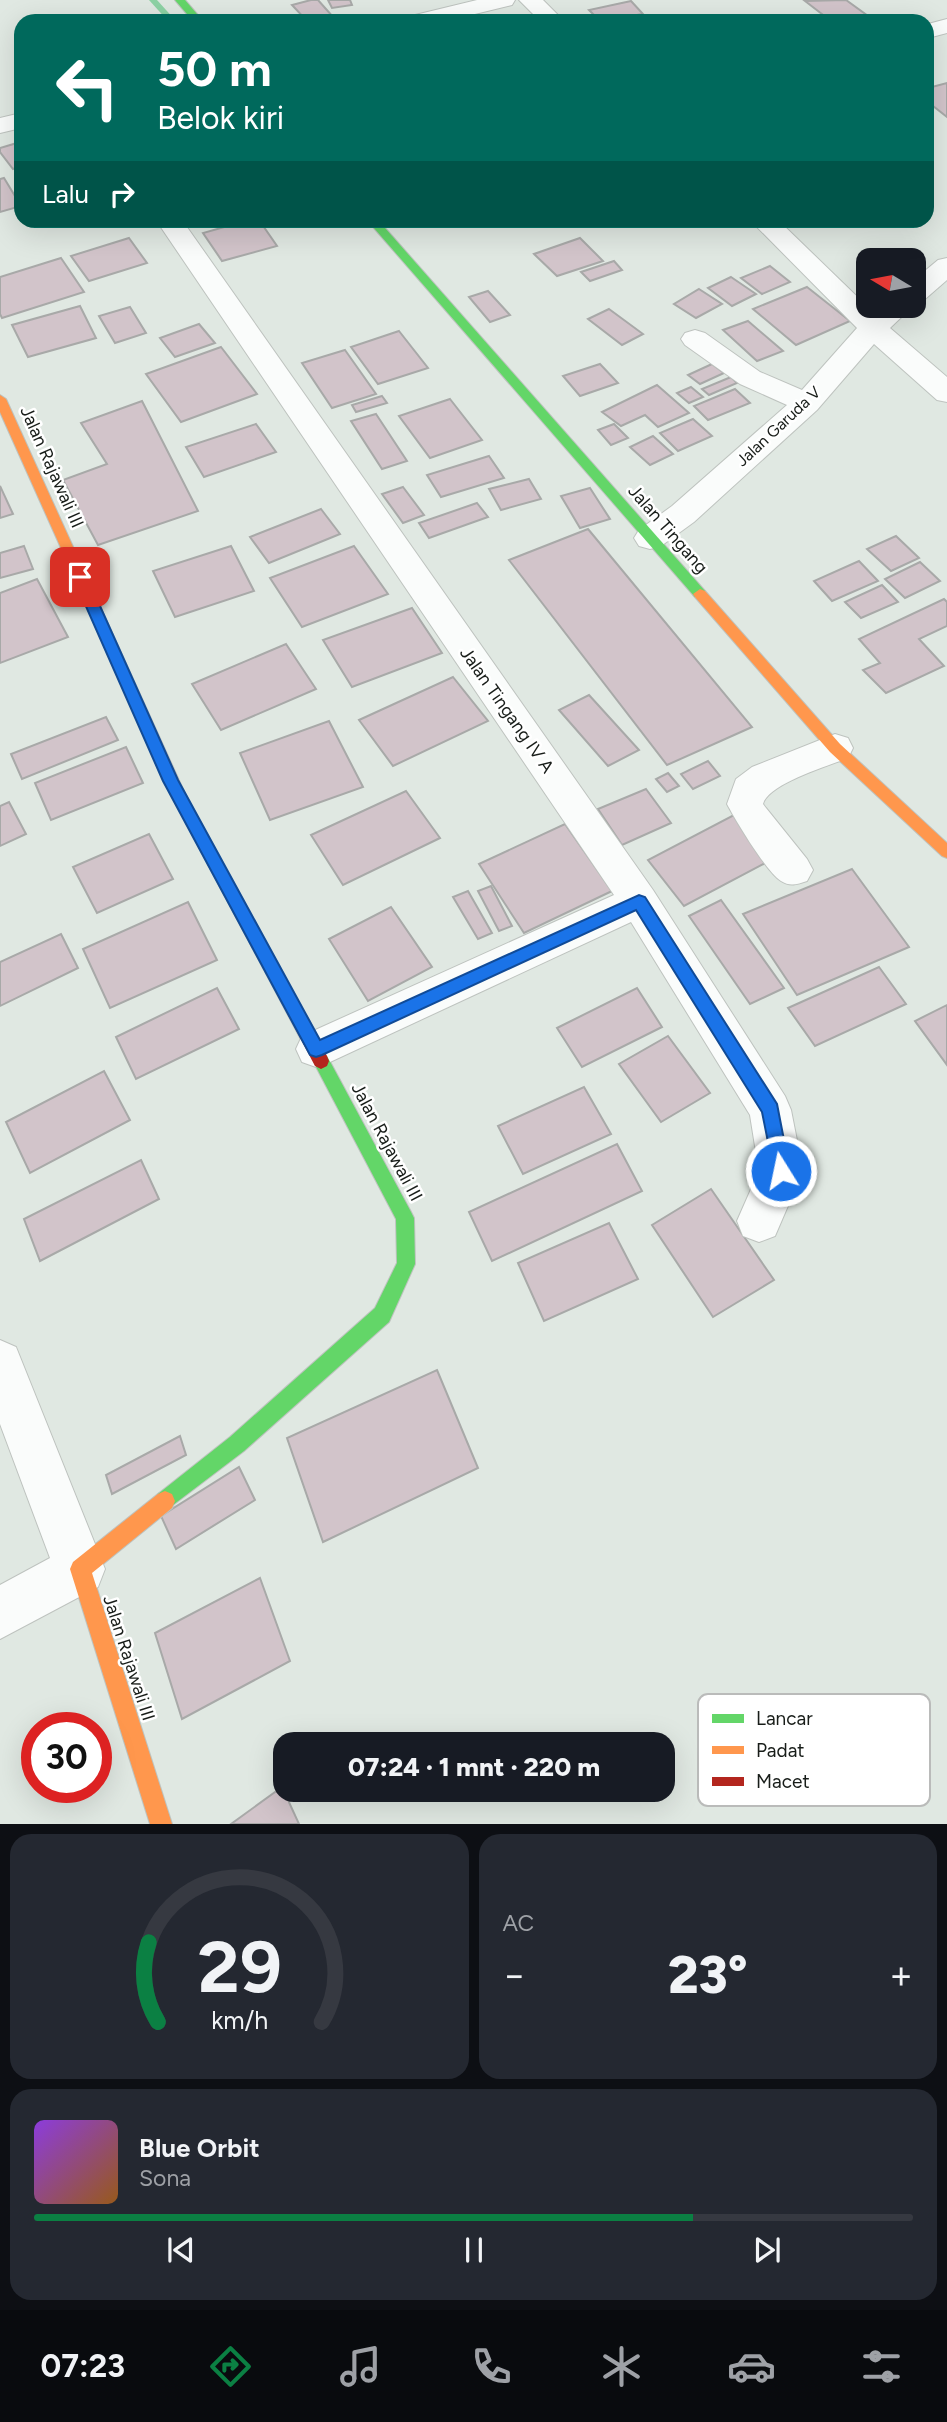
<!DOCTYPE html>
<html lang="id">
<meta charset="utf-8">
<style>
:root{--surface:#171b24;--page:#242831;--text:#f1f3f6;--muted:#9ea1a6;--line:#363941;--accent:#0b8043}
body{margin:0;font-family:Figtree,sans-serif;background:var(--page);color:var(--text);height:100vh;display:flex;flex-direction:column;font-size:26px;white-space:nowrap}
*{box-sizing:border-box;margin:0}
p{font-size:23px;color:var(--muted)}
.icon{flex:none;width:38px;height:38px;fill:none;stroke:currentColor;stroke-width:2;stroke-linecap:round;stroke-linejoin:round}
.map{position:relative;height:1824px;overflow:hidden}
.side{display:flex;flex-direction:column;gap:10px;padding:10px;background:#0d0f14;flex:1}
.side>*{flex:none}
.banner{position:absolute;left:14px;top:14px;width:920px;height:214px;border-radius:21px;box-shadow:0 7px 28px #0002;background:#00695c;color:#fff;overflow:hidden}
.needle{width:46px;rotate:280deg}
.tools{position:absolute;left:856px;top:248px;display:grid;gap:14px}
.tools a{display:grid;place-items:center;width:70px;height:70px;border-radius:14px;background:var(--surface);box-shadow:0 7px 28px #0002;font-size:35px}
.speed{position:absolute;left:21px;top:1712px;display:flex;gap:14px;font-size:35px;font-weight:700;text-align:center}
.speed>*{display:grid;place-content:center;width:91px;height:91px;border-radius:50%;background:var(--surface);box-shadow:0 7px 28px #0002;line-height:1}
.speed .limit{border:10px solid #d22;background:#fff;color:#111}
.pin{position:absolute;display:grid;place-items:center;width:60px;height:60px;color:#fff;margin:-30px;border-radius:14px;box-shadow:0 4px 10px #0006}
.me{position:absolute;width:77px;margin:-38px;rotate:350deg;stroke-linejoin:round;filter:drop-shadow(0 0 5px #0008)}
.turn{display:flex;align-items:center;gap:24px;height:147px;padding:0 28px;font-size:32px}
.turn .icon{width:91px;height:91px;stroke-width:2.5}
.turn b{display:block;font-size:49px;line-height:60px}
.then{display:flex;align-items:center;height:66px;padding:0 28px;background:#0003;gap:14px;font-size:26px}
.big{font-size:52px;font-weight:800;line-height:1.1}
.side .tile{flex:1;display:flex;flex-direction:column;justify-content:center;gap:10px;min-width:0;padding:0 24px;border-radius:21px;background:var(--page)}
.side .dial{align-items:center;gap:0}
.dial svg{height:182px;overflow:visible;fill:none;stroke:var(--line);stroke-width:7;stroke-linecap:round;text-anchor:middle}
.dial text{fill:var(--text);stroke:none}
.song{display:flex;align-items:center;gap:21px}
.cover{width:84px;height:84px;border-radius:10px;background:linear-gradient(135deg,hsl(270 70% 55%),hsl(30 70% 35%))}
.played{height:7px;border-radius:4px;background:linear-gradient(90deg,var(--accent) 75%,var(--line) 75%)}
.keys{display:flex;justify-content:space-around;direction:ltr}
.heat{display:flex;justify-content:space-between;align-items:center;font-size:38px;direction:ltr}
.side .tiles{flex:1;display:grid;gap:10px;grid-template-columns:1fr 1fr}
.tile:last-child{grid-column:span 2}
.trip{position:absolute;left:273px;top:1732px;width:402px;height:70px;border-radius:21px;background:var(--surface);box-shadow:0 7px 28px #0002;font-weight:800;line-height:70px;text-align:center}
.dock{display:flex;height:112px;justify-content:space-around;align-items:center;background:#090b0e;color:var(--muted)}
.dock .icon{width:49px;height:49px}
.dock .active{color:var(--accent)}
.dock b{font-size:32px;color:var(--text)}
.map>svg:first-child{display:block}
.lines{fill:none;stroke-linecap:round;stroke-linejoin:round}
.stream{fill:#8dd2a4;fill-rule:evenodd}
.building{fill:#d2c4ca;stroke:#a8a9a8;stroke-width:2}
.street-casing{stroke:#bec3bf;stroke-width:2}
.fast-casing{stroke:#bec3bf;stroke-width:2}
.slow-casing{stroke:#bec3bf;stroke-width:2}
.jam-casing{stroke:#bec3bf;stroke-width:2}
.street{fill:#fafcfb;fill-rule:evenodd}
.fast{fill:#63d668;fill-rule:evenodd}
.slow{fill:#ff974d;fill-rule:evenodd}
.jam{fill:#b3261e;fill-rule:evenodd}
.route{fill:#1a73e8;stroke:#114b97;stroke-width:2}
.labels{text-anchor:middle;stroke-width:5;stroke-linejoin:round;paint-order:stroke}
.far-street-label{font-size:16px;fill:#181d19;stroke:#fff}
.street-label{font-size:18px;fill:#181d19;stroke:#fff}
.key{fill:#fff;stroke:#babbba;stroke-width:2}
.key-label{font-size:19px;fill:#181d19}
</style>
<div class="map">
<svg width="947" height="1824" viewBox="0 0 947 1824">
<rect width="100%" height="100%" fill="#e0e8e2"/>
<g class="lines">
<path class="stream" d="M149,0H157L176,21H168Z"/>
</g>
<g class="building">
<path d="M311,0H318L334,18L307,21L292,5Z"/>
<path d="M328,0H350L352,5L332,8Z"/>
<path d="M846,0L875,21H831L805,1Z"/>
<path d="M631,1L643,14L600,21L589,10Z"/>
<path d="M792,15L797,21L758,20Z"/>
<path d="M947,83V117L928,102V88Z"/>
<path d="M17,143L21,148V166L13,169L0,152V148Z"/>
<path d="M4,178L21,206L0,212V179Z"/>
<path d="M249,220H259L277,246L222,261L203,233Z"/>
<path d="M129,238L147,263L89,281L71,256Z"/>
<path d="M580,238L603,261L557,276L534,254Z"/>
<path d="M61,258L84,292L2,318L0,314V277Z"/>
<path d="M614,261L622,270L590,281L581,272Z"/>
<path d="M770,266L790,282L762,294L741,278Z"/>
<path d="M731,277L756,294L732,306L708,288Z"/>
<path d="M807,287L850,321L796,345L753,309Z"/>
<path d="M699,289L722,304L696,318L674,304Z"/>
<path d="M488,291L510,315L490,322L469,297Z"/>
<path d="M80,306L96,338L28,357L12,325Z"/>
<path d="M130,307L146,333L115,343L99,316Z"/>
<path d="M609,309L643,334L622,345L588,319Z"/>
<path d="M748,321L783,351L757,361L723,330Z"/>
<path d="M199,324L215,343L175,357L160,338Z"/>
<path d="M399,331L428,368L378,384L351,347Z"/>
<path d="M221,347L257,394L181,422L146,374Z"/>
<path d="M345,350L376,394L332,408L302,363Z"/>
<path d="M600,364L618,383L580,396L563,376Z"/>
<path d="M712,364L724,373L700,384L688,375Z"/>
<path d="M731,377L737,383L709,395L702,389Z"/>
<path d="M657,385L689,413L658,427L645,415L621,426L602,412Z"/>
<path d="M691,387L703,397L689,403L677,393Z"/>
<path d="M735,389L750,403L708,420L694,406Z"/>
<path d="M382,396L387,403L356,412L352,405Z"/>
<path d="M450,399L482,440L430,458L399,416Z"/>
<path d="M142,401L198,511L98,545L63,480L107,464L81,423Z"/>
<path d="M376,414L407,461L382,469L351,421Z"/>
<path d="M693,419L712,436L678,451L660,433Z"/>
<path d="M256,424L276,452L204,477L186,447Z"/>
<path d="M614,424L628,438L611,445L598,430Z"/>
<path d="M653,436L673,454L650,465L630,447Z"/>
<path d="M489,456L504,478L441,497L427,475Z"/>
<path d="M529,479L541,499L501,510L489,489Z"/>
<path d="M0,486L13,514L0,518Z"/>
<path d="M403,487L424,515L403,523L382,494Z"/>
<path d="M590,488L610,519L580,528L561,496Z"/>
<path d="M477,503L488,517L429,538L419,523Z"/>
<path d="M321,509L340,534L269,563L250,537Z"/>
<path d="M588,529L752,727L667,765L509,560Z"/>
<path d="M896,536L919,558L891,571L867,549Z"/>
<path d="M24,546L33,569L0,578V553Z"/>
<path d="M231,546L254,591L175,617L153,571Z"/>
<path d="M354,546L388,594L302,627L270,578Z"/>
<path d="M859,561L878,581L832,601L814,581Z"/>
<path d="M920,562L940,581L905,598L885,579Z"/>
<path d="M37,579L68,637L0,663V593Z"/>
<path d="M882,585L898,602L861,618L845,602Z"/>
<path d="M944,599L947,602V626L919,639L944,666L886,693L863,670L880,663L859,639Z"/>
<path d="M412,608L442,653L352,687L323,640Z"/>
<path d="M286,644L316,689L221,730L192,684Z"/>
<path d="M453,677L488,721L393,766L359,720Z"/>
<path d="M589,695L639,750L608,766L559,710Z"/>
<path d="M106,717L118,740L22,779L11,754Z"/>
<path d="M329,721L363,787L270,820L240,753Z"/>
<path d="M126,747L143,783L51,820L35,783Z"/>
<path d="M708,761L720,776L693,789L681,774Z"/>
<path d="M668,773L679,786L667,792L656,779Z"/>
<path d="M646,789L671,823L622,845L598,809Z"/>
<path d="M406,791L440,838L343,885L311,835Z"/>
<path d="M9,802L26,834L0,846V806Z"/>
<path d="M734,815L771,860L684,906L648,860Z"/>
<path d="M565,824L612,891L524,933L479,864Z"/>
<path d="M149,834L173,879L97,913L73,867Z"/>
<path d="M852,869L909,947L797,995L743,914Z"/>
<path d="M491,886L512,926L499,931L478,891Z"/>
<path d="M468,891L492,933L478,939L453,897Z"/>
<path d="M721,900L784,988L750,1004L689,916Z"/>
<path d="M188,902L217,960L110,1008L83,949Z"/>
<path d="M391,907L432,967L368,1001L329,939Z"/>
<path d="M61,934L78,968L0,1006V962Z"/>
<path d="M879,967L906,1004L815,1046L788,1008Z"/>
<path d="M217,988L239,1029L136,1079L116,1037Z"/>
<path d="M637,988L662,1027L582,1067L557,1028Z"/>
<path d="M947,1005V1065L915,1021Z"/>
<path d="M668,1036L710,1093L661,1122L619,1064Z"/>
<path d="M104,1071L130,1120L30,1173L6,1122Z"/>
<path d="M584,1087L611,1134L523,1174L498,1126Z"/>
<path d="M617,1144L642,1191L492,1261L469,1212Z"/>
<path d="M141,1160L159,1199L40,1261L24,1219Z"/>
<path d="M711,1189L774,1280L713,1317L652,1225Z"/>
<path d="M609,1223L638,1279L544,1321L518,1263Z"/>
<path d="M437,1370L478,1468L323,1542L287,1438Z"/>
<path d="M180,1436L186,1455L112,1494L106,1475Z"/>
<path d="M239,1467L255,1500L176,1549L161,1516Z"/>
<path d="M260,1578L290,1661L182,1719L155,1633Z"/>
<path d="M282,1787L299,1824H231Z"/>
</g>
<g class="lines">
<g class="street-casing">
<g id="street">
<path d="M477,0H515L512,5L446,21H408L411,16Z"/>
<path d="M519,0H543L564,21H540Z"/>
<path d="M947,19V33L928,38V24Z"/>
<path d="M21,113V128L0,133V118Z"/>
<path d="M156,220H182L653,890L785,1096L791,1110L803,1171L775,1236L759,1242L743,1236L737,1221L759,1171L750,1115L631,922L330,1062L316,1067L302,1062L296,1049L302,1036L614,895Z"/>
<path d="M750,220H778L874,313L882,306H913L890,328L947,377V402L937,400L874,344L817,410L694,522L661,546L650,549L639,546L634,538L639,530L672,506L787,405L740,384L685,345L681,339L685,333L695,330L705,333L760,372L802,390L857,328Z"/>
<path d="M947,258V280L924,300L914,302V280L938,260Z"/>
<path d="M835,734L848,738L853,748L848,758C828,766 768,784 763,804L766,808L807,859L813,870L807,881C798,884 790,887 781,881C766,871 736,821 727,804L736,779L752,767Z"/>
<path d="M0,1340L16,1347L105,1569L98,1587L0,1639V1585L50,1558L0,1424Z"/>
</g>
</g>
<g class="fast-casing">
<g id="fast">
<path d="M175,0H185L203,21H193Z"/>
<path d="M367,220H378L705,591V597H695Z"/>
<path d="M321,1053L327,1056L411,1212L414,1218L415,1264L389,1322L244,1451L165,1511L158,1508L155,1501L158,1494L230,1437L375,1308L397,1263L396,1219L313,1061L315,1056Z"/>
</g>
</g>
<g class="slow-casing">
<g id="slow">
<path d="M0,395L6,399L187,798L185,802H175L173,798L0,412Z"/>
<path d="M700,589L705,591L840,744L947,843V858L942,856L830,752L695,597L693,594Z"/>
<path d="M165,1491L172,1494L175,1501L172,1508L92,1573L172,1824H150L70,1569L73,1562L158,1494Z"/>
</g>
</g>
<g class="jam-casing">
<path id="jam" d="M180,792L185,794L327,1056L329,1061L327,1066L321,1069L315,1066L173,798Z"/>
</g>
<use href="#street" class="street"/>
<use href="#fast" class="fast"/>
<use href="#slow" class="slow"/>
<use href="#jam" class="jam"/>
</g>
<path class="route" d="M80,573L87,577L178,780L320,1040L639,895L645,897L777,1104L790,1171L788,1177L781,1180L775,1177L762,1112L636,910L322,1055L316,1057L310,1055L163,781L73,577Z"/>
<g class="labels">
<g class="far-street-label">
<text transform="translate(778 426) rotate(-43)" y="6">Jalan Garuda V</text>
</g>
<g class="street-label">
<text transform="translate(52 467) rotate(66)" y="6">Jalan Rajawali III</text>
<text transform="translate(668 529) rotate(49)" y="6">Jalan Tingang</text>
<text transform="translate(507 710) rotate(55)" y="6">Jalan Tingang IV A</text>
<text transform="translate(387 1142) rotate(62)" y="6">Jalan Rajawali III</text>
<text transform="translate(129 1658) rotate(72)" y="6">Jalan Rajawali III</text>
</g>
</g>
<rect x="698" y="1694" width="232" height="112" rx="10" class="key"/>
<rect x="712" y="1714" width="32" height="9" fill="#63d668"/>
<rect x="712" y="1746" width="32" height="8" fill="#ff974d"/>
<rect x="712" y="1777" width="32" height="9" fill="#b3261e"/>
<g class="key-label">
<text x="756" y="1725">Lancar</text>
<text x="756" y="1757">Padat</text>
<text x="756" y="1788">Macet</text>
</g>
</svg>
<div class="tools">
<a><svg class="needle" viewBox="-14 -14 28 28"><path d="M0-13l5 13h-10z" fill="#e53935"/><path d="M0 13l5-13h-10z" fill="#9ea1a6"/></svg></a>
</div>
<div class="speed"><div class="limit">30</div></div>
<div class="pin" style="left:80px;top:577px;background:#d93025"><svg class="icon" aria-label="arrive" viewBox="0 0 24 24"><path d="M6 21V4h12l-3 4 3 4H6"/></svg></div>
<svg class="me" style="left:781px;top:1171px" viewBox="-20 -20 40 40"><circle r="17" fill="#1a73e8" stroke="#fff" stroke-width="3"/><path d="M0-11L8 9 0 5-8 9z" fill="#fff"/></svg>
<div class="trip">07:24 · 1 mnt · 220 m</div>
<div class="banner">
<div class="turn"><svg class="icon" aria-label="left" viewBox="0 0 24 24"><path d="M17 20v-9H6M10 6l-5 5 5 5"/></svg><div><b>50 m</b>Belok kiri</div></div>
<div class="then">Lalu<svg class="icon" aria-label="right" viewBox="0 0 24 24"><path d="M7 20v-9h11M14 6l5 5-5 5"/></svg></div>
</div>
</div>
<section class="side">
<div class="tiles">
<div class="tile dial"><svg viewBox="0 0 100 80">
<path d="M14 69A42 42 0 1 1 86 69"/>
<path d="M14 69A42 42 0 0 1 10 34" stroke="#0b8043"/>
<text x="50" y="56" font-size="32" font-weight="700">29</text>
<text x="50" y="72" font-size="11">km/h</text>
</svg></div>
<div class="tile"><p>AC</p>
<div class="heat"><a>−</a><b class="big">23°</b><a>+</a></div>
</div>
<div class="tile">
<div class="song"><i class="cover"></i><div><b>Blue Orbit</b><p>Sona</p></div></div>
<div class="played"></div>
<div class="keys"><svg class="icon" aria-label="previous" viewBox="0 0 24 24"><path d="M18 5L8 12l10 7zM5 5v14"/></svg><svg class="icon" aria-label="pause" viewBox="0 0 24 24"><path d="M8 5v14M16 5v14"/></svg><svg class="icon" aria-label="next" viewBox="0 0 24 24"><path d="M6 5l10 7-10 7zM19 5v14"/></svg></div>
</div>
</div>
</section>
<nav class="dock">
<b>07:23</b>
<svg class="icon active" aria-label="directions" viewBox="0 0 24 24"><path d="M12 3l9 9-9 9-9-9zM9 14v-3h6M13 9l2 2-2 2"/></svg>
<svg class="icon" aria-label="music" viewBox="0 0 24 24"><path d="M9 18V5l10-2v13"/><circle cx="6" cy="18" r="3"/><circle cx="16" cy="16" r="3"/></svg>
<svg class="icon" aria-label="phone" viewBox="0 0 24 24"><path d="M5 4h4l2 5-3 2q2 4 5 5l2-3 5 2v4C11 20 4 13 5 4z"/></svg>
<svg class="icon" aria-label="climate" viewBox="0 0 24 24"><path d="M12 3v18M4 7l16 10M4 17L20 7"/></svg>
<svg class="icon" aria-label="car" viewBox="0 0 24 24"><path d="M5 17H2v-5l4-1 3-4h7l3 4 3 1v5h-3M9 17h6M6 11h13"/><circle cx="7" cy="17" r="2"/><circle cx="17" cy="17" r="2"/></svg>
<svg class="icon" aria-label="filters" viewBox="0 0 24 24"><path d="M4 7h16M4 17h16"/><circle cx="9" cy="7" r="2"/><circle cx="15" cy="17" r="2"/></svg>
</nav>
